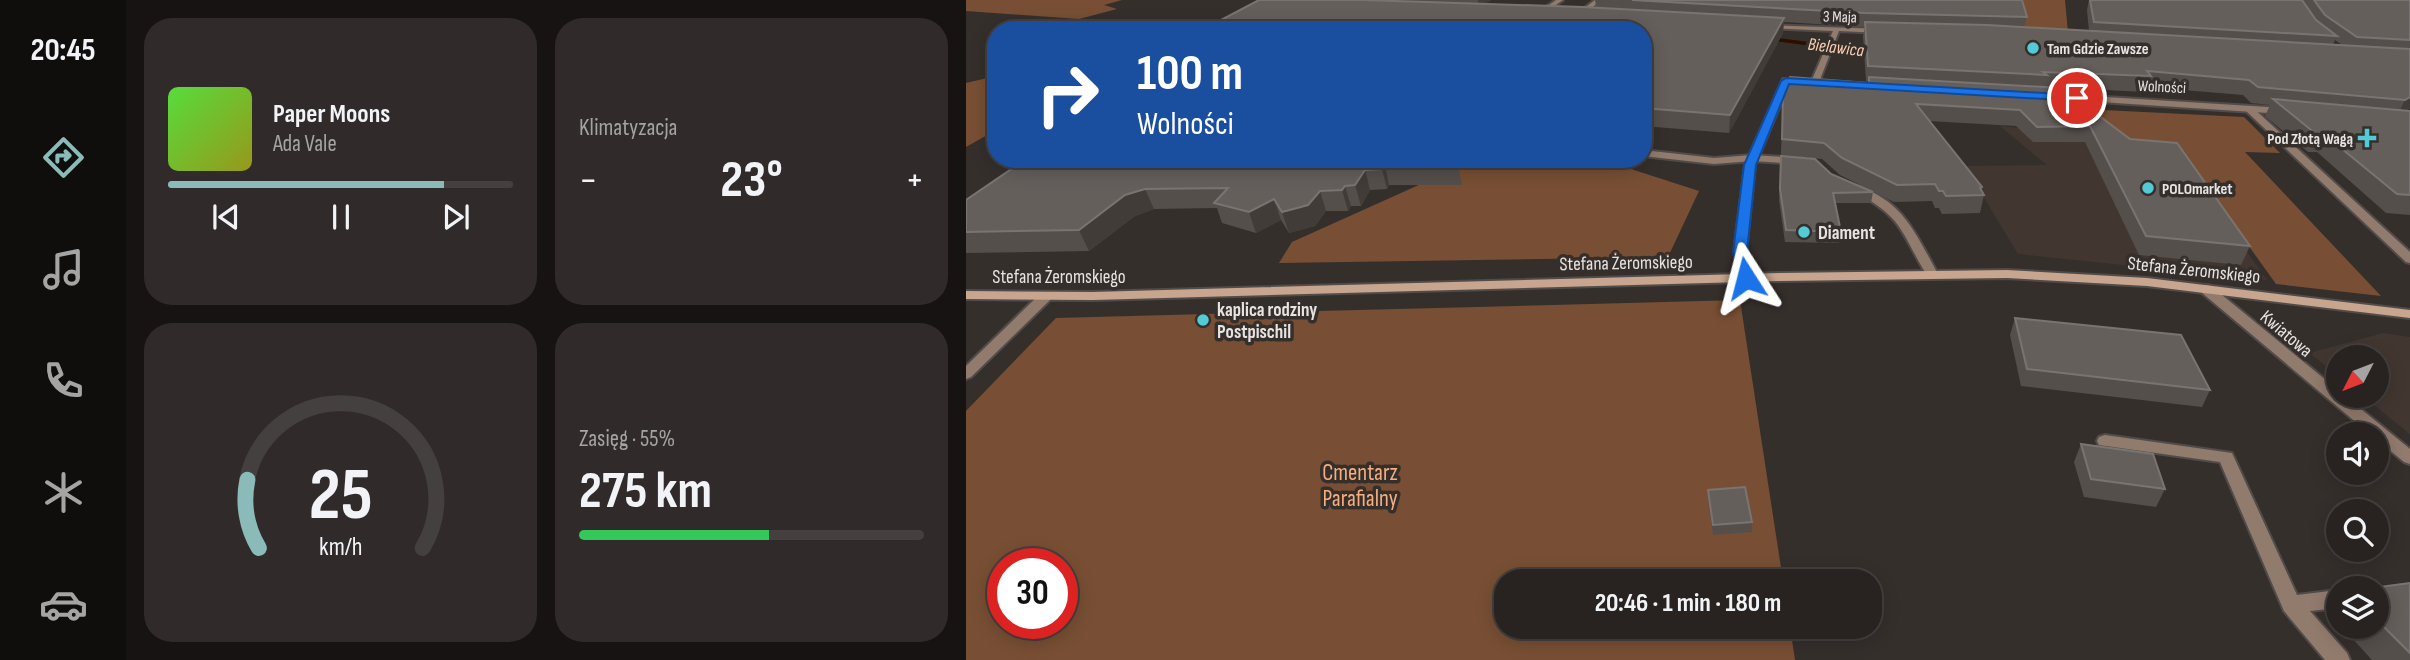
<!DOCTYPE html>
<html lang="pl">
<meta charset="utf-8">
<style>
:root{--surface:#282321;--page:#302b2a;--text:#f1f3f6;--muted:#a5a4a5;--line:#44403f;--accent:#8bbbb9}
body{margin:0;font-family:"Sofia Sans Condensed",sans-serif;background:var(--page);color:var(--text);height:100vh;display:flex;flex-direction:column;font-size:26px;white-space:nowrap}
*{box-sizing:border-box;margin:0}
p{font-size:23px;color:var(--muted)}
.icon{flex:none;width:38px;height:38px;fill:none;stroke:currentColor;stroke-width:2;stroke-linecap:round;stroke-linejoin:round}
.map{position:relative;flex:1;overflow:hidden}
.side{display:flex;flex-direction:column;gap:18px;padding:18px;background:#161312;width:840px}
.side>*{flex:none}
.banner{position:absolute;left:21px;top:21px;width:665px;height:147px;border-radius:28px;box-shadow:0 4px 18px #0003,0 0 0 2px var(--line);background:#1a4fa0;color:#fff;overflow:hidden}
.needle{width:46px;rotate:228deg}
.controls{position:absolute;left:1360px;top:345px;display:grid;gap:14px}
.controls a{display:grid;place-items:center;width:63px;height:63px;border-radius:50%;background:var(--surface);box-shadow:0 4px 18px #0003,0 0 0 2px var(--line);font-size:35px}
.speed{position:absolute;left:21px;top:548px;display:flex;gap:14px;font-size:35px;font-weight:700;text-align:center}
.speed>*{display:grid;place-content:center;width:91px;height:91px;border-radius:50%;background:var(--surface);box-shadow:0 4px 18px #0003,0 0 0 2px var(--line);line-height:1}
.speed .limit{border:10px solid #d22;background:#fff;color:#111}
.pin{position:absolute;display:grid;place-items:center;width:60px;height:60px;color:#fff;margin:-30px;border:4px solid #fff;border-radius:50%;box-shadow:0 2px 7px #0007}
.me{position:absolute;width:77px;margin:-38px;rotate:351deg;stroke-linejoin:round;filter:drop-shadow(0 0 5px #0008)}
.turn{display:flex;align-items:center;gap:24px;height:147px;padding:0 35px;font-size:32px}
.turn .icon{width:91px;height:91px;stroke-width:2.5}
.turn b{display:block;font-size:49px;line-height:60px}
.big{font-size:52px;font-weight:700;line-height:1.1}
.side .card{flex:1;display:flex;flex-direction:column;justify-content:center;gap:10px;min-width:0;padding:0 24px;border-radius:28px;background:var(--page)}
.side .dial{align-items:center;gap:0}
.dial svg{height:182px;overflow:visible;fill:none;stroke:var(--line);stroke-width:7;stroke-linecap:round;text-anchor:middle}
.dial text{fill:var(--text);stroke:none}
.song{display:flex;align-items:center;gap:21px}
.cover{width:84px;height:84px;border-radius:10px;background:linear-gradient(135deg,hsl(110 70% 55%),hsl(60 70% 35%))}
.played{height:7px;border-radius:4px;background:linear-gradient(90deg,var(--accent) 80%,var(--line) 80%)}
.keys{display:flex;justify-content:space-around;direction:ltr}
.heat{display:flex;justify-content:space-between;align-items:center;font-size:38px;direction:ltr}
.charge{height:10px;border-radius:5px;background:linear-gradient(90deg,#34c759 55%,var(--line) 0)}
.side .tiles{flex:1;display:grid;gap:18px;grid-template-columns:repeat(2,1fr)}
.trip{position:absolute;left:528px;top:569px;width:388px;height:70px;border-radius:28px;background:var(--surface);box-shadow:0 4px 18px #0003,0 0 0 2px var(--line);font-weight:700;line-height:70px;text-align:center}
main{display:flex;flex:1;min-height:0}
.dock{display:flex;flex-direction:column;width:126px;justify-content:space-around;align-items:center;background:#100e0d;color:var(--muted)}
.dock .icon{width:49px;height:49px}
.dock .active{color:var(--accent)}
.dock b{font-size:32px;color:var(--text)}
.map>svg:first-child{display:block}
.built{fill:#423730}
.green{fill:#784f34;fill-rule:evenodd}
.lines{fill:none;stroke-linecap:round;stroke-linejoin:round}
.stream{fill:#2d0e00;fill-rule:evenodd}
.lane-casing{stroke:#514c49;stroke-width:4}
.street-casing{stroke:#514c49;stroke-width:4}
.secondary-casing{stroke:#514c49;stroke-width:4}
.lane{fill:#917b6d;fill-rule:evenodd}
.street{fill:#917b6d;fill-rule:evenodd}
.secondary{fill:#c8a58e;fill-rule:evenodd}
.wall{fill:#554f4c;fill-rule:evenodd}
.shaded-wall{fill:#423c39}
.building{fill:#655f5c;stroke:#797471;stroke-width:2}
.route{fill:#1a73e8;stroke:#114b97;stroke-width:2}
.poi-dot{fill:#52cbd7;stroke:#352f2c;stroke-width:2.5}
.labels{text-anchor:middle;stroke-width:7;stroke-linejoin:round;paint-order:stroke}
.far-street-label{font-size:16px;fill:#e7e3e1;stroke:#352f2c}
.far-poi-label{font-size:16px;font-weight:bold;fill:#e7e3e1;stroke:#352f2c;text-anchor:start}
.far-water-label{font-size:18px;font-style:italic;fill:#fdcfb3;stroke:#352f2c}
.poi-label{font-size:19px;font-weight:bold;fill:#e7e3e1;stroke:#352f2c;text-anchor:start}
.street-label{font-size:19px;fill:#e7e3e1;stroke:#352f2c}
.near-park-label{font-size:23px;fill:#f8ae7e;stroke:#352f2c}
</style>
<main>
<nav class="dock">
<b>20:45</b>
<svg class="icon active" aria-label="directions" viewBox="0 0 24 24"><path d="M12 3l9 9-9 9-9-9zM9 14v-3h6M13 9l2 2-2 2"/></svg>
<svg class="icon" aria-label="music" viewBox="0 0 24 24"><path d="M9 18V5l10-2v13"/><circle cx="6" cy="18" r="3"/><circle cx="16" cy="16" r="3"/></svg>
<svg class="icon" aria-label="phone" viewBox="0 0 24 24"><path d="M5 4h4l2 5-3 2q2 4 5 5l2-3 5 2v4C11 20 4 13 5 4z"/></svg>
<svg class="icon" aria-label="climate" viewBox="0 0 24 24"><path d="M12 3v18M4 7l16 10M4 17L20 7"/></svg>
<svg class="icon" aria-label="car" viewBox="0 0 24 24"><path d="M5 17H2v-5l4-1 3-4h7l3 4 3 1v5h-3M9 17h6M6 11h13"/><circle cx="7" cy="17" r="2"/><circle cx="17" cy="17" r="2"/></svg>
</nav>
<section class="side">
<div class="tiles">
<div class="card">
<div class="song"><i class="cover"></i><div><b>Paper Moons</b><p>Ada Vale</p></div></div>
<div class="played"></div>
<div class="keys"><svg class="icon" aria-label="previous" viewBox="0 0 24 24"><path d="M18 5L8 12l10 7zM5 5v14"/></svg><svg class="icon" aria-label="pause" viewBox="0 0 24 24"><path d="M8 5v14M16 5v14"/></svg><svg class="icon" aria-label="next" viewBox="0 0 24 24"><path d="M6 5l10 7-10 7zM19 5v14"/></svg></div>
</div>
<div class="card"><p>Klimatyzacja</p>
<div class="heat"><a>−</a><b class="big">23°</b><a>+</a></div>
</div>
<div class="card dial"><svg viewBox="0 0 100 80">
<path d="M14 69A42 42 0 1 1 86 69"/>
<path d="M14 69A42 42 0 0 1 9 39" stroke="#8bbbb9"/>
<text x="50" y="56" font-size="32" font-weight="700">25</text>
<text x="50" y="72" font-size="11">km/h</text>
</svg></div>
<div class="card"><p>Zasięg · 55%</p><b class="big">275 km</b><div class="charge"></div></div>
</div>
</section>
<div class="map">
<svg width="1444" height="660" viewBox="0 0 1444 660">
<rect width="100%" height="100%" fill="#352f2c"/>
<g class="built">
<path d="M1034,126L1204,144L1301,280L1052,254L999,166L1081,165Z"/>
<path d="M1417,333L1444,337V434L1397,396H1410V357H1372V376L1344,353Z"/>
</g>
<g class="green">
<path d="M0,0H156L138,5L151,9L113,19L0,11Z"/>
<path d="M1001,0H1099L1102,33L1010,29Z"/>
<path d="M30,76V130L0,147V83Z"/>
<path d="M1117,109L1278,117L1314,153L1279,152L1415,296L1310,284L1219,157L1151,151Z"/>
<path d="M446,159H634L733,191L702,257L313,263L326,242L455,184L463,164Z"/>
<path d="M774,300L817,581H541V626L824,627L829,660H0V411L90,318ZM37,564H96V623H37Z"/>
</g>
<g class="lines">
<path class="stream" d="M796,36L914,51L917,53L914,55L794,39Z"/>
<g class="lane-casing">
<g id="lane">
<path d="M629,0H636L616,15H612V13Z"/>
<path d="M1279,106H1285L1444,252V263L1440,262L1279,110Z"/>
<path d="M677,150L748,158L786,155L834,158L839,161L834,164L786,161L748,164L677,156Z"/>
<path d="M891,186C938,201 950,235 972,274L970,277H962C934,232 939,218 887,191V187Z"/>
<path d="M1139,435L1266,453L1331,595L1372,590V608L1344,611L1381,653L1384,660H1359L1318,611L1254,462L1133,445L1131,441L1133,437Z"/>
</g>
</g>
<g class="street-casing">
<g id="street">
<path d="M590,0H597L577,14H573V12Z"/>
<path d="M797,25L915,29L918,31L915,33L873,31L853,82L849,84L845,82L867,31L799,28Z"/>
<path d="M817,79L840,80L844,82L840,84H823L789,165L780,252L786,278L780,282L774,278L768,252L779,165Z"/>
<path d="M1091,94L1318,108L1322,111L1318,114L1088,99V95Z"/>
<path d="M1240,285L1245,286L1372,390V396H1379L1444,449V464L1438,462L1410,439V434H1404L1235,292L1233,289L1235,286Z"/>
<path d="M79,293L86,297L84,300L5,377L0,379V366L74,294Z"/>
</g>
</g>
<g class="secondary-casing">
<path id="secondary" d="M1041,270L1181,278L1444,310V318L1181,286L1041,278L814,281L127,300L0,299V291L127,292L814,273Z"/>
</g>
<use href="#lane" class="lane"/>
<use href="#street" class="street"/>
<use href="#secondary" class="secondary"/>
</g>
<g class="wall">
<path d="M293,0H525L518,4L630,7L629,0H1056L1061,17L1058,27L1123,31L1121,10L1123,0H1444V108L1440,111H1444V215L1420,213L1351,152H1342L1299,116L1304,105L1285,103L1277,95L1181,87L1180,92L1096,88L1284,246L1275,265L1173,255L1119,142H1067L1050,126L963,121L1016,187L1015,190L1018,195L1014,213L976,214L973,208H969L966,201L928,202L874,175L856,159L815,155L817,93L902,83V81H900L897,36L899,27L818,22L817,33L763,133L677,126V30ZM1369,40L1376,45H1367Z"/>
<path d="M60,159L492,165L496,185H423L421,189L404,190L395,206H385L382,211H360L349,226L323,233L315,220L290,233L256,223L251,208L188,209L169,216L123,251L0,253V200Z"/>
<path d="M814,166L907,192L905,203H869L875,232L873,243L819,242L813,200Z"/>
<path d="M1049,318L1244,390L1236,407L1055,386L1044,335Z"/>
<path d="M1115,444L1199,489L1190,507L1118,497L1108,462Z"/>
<path d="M742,490L786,522V532L747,535L742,499Z"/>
<path d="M1444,583V660H1406L1375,626H1410V588Z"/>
<path d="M1372,606V623L1365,615Z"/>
</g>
<g class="shaded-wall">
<path d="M512,0H525L513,7Z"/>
<path d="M818,18L817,33L763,133L764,115Z"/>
<path d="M1444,97V108L1431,116L1439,100Z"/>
<path d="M419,165L423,185L421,189L416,169Z"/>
<path d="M399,170L404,190L395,206L389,185Z"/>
<path d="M379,186L385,206L382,211L376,190Z"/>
<path d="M179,189L188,209L169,216L123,251L113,230L159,195Z"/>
<path d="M354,191L360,211L349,226L323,233L316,212Z"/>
<path d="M308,199L315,220L290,233L283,212Z"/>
</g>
<g class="building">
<path d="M293,0H398L617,7L818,18L764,115L677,108V30H236Z"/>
<path d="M666,0H1056L1061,17L899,13Z"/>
<path d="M1124,0H1336L1350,20L1371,36L1128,22Z"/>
<path d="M1348,0H1444V40L1391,37L1359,15Z"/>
<path d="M899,22L1021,25L1444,49V97L1439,100L1292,87L1283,80L1181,71L1185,76L1077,72L1081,75L902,66Z"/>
<path d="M824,77L903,83V77L1096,88L1164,139L1211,143L1284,246L1180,236L1124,126L1071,127L1054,110L950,104L1016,187L1014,188L1018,195L980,196L977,191H973L969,184L931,185L876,158L858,143L816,139L817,93Z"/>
<path d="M1307,99L1444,111V195L1431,194L1359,135L1350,134Z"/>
<path d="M815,156L849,159L865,174L907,192L867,193L875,232L820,230L814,189Z"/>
<path d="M60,159H478L492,165H419L416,169L399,170L389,185L379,186L376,190L354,191L342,205L316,212L308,199L283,212L248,203L262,188L179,189L159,195L113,230L0,232V200Z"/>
<path d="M1049,318L1215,335L1244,390L1061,369Z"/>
<path d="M1115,444L1187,454L1199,489L1125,479Z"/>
<path d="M779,487L786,522L747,525L742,490Z"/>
<path d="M1444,583V653L1410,619V588H1406Z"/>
</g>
<path class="route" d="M820,78L1111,95L1116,98L1111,101L823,84L790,165L781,252L787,278L780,282L773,278L767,252L778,165L815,81Z"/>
<g class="poi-dot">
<circle cx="1067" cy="48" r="7"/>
<path d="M1397.5 127.5h7v7h7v7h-7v7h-7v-7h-7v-7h7z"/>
<circle cx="1182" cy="188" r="7"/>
<circle cx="838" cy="232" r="7"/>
<circle cx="237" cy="320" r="7"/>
</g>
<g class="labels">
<g class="far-street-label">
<text transform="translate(874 16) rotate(2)" y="6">3 Maja</text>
<text transform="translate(1196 86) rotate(3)" y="6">Wolności</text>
</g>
<g class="far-poi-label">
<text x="1081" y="54">Tam Gdzie Zawsze</text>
<text x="1387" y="144" text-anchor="end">Pod Złotą Wagą</text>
<text x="1196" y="194">POLOmarket</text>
</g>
<g class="far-water-label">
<text transform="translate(870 47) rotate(7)" y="6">Bielawica</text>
</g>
<g class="poi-label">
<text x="852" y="239">Diament</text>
<text x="251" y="316">kaplica rodziny<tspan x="251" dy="22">Postpischil</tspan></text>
</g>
<g class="street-label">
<text transform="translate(660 262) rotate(-1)" y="7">Stefana Żeromskiego</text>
<text transform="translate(1228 269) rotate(6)" y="7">Stefana Żeromskiego</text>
<text x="93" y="283">Stefana Żeromskiego</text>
<text transform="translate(1321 333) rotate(40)" y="7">Kwiatowa</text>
</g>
<g class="near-park-label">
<text x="394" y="480">Cmentarz<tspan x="394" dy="26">Parafialny</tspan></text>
</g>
</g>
</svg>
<div class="controls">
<a><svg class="needle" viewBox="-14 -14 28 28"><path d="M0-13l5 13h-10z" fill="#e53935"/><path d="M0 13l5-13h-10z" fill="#a5a4a5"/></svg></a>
<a><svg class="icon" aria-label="sound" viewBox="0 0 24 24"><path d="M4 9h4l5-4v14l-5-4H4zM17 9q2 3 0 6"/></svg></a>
<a><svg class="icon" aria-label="search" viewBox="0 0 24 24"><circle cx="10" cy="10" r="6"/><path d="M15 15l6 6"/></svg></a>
<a><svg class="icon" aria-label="layers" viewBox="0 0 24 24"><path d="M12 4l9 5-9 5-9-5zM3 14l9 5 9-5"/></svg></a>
</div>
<div class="speed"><div class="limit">30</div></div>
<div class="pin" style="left:1111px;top:98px;background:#d93025"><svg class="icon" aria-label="arrive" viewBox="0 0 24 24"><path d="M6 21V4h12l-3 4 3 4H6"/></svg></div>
<svg class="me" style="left:780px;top:278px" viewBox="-20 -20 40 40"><path d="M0-17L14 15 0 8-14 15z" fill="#1a73e8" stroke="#fff" stroke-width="4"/></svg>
<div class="trip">20:46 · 1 min · 180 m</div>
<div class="banner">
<div class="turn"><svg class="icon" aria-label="right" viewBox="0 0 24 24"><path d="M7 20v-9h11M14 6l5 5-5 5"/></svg><div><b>100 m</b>Wolności</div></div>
</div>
</div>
</main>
